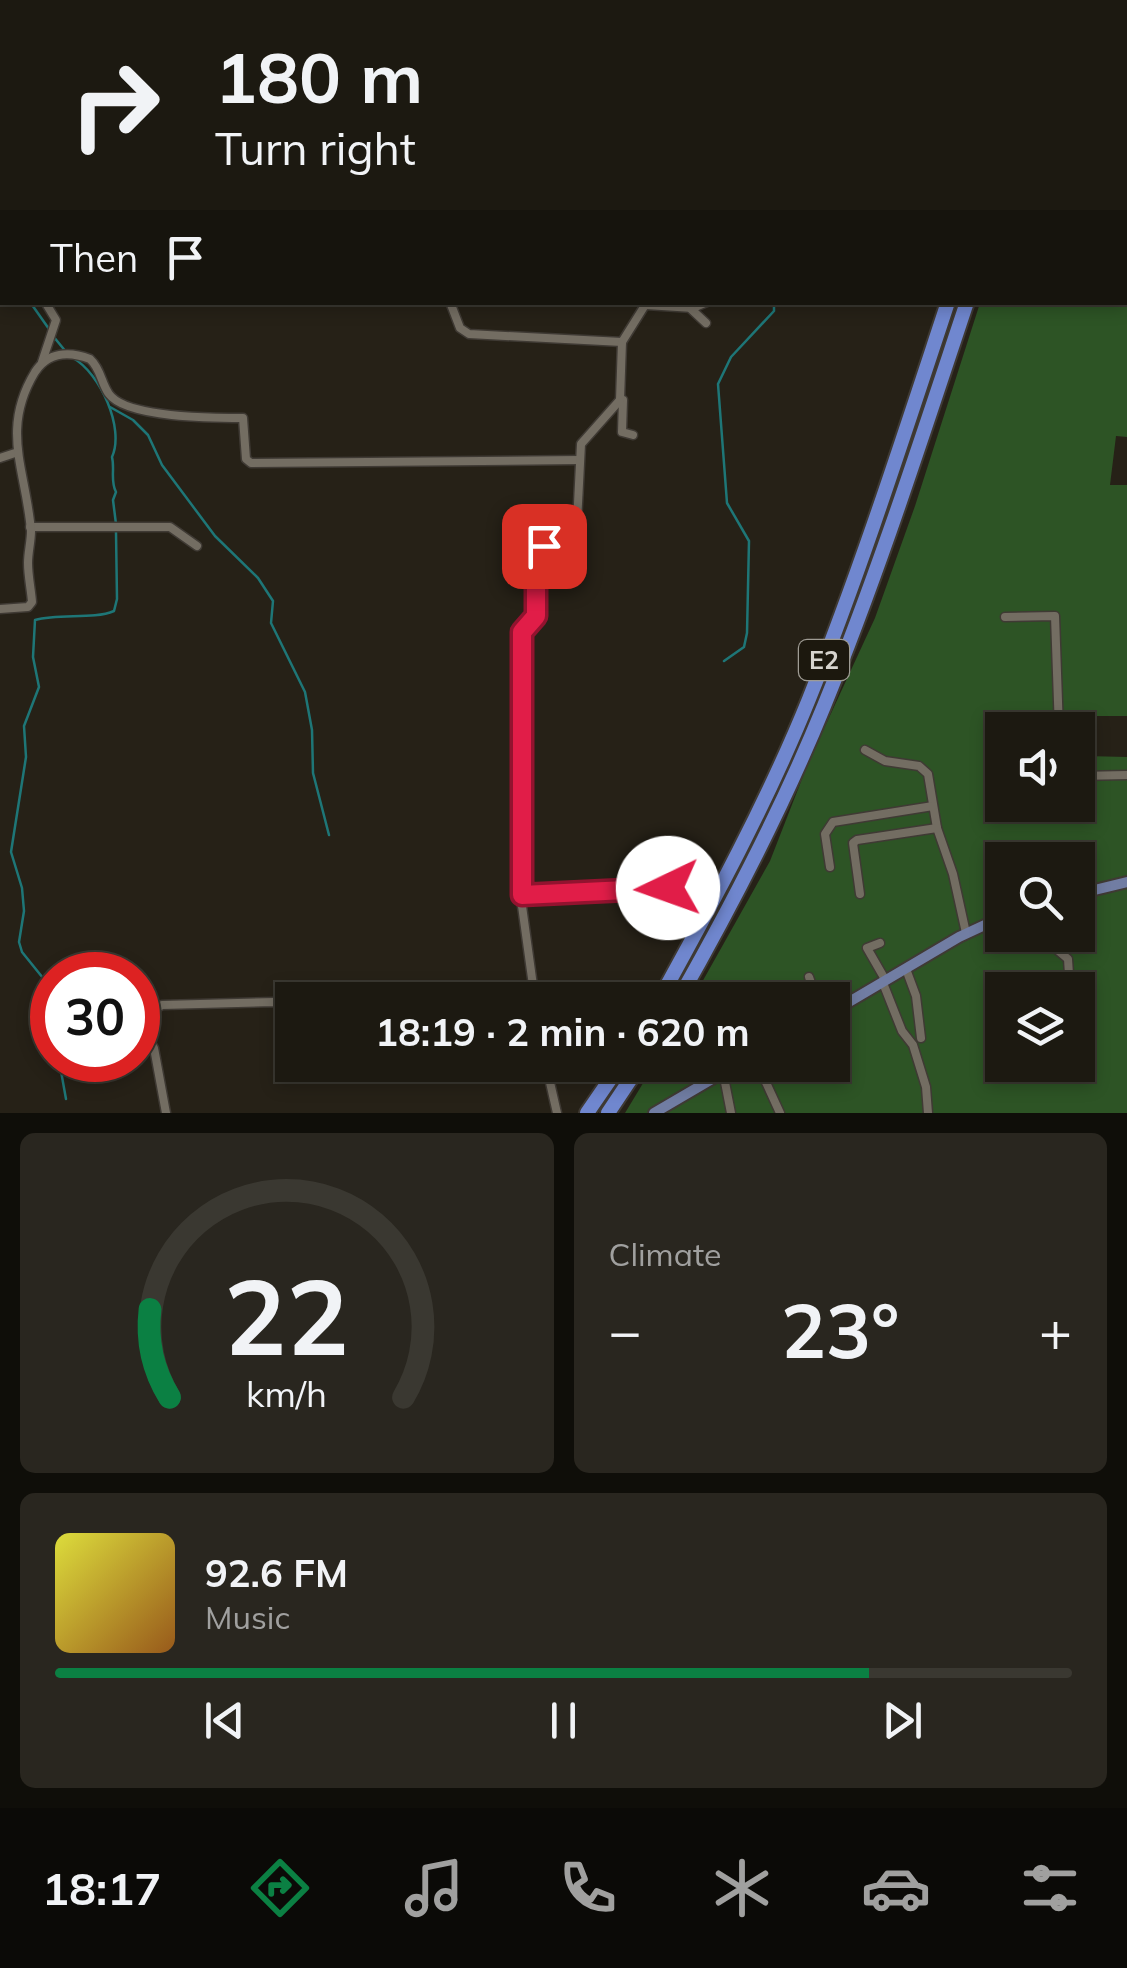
<!DOCTYPE html>
<meta charset="utf-8">
<style>
:root{--surface:#1c1911;--page:#29261f;--text:#f1f3f6;--muted:#a0a09f;--line:#3a3831;--accent:#0b8043}
body{margin:0;font-family:Mulish,sans-serif;background:var(--page);color:var(--text);height:100vh;display:flex;flex-direction:column;font-size:38px;white-space:nowrap}
*{box-sizing:border-box;margin:0}
p{font-size:32px;color:var(--muted)}
.icon{flex:none;width:55px;height:55px;fill:none;stroke:currentColor;stroke-width:2;stroke-linecap:round;stroke-linejoin:round}
.map{position:relative;height:1113px;overflow:hidden}
.details{display:flex;flex-direction:column;gap:20px;padding:20px;background:#0f0e09;flex:1}
.details>*{flex:none}
.top-card{position:absolute;left:0px;top:0px;width:1128px;height:305px;box-shadow:0 5px 15px #0003,0 0 0 2px var(--line);background:#1c1911;color:var(--text);overflow:hidden}
.buttons{position:absolute;left:985px;top:712px;display:grid;gap:20px}
.buttons a{display:grid;place-items:center;width:110px;height:110px;border-radius:0px;background:var(--surface);box-shadow:0 5px 15px #0003,0 0 0 2px var(--line);font-size:50px}
.speed{position:absolute;left:30px;top:952px;display:flex;gap:20px;font-size:50px;font-weight:700;text-align:center}
.speed>*{display:grid;place-content:center;width:130px;height:130px;border-radius:50%;background:var(--surface);box-shadow:0 5px 15px #0003,0 0 0 2px var(--line);line-height:1}
.speed .limit{border:15px solid #d22;background:#fff;color:#111}
.pin{position:absolute;display:grid;place-items:center;width:85px;height:85px;color:#fff;margin:-42px;border-radius:20px;box-shadow:0 5px 15px #0006}
.me{position:absolute;width:110px;margin:-55px;rotate:267deg;stroke-linejoin:round;filter:drop-shadow(0 0 8px #0008)}
.turn{display:flex;align-items:center;gap:35px;height:210px;padding:0 50px;font-size:45px}
.turn .icon{width:130px;height:130px;stroke-width:2.5}
.turn b{display:block;font-size:70px;line-height:85px}
.then{display:flex;align-items:center;height:95px;padding:0 50px;background:#0003;gap:20px;font-size:38px}
.big{font-size:75px;font-weight:700;line-height:1.1}
.details .widget{flex:1;display:flex;flex-direction:column;justify-content:center;gap:15px;min-width:0;padding:0 35px;border-radius:15px;background:var(--page)}
.details .dial{align-items:center;gap:0}
.dial svg{height:260px;overflow:visible;fill:none;stroke:var(--line);stroke-width:7;stroke-linecap:round;text-anchor:middle}
.dial text{fill:var(--text);stroke:none}
.song{display:flex;align-items:center;gap:30px}
.cover{width:120px;height:120px;border-radius:15px;background:linear-gradient(135deg,hsl(60 70% 55%),hsl(30 70% 35%))}
.played{height:10px;border-radius:5px;background:linear-gradient(90deg,var(--accent) 80%,var(--line) 80%)}
.keys{display:flex;justify-content:space-around;direction:ltr}
.heat{display:flex;justify-content:space-between;align-items:center;font-size:55px;direction:ltr}
.details .tiles{flex:1;display:grid;gap:20px;grid-template-columns:1fr 1fr}
.widget:last-child{grid-column:span 2}
.trip{position:absolute;left:275px;top:982px;width:575px;height:100px;border-radius:0px;background:var(--surface);box-shadow:0 5px 15px #0003,0 0 0 2px var(--line);font-weight:700;line-height:100px;text-align:center}
.tabs{display:flex;height:160px;justify-content:space-around;align-items:center;background:#0b0a07;color:var(--muted)}
.tabs .icon{width:70px;height:70px}
.tabs .selected{color:var(--accent)}
.tabs b{font-size:45px;color:var(--text)}
.map>svg:first-child{display:block}
.green{fill:#2d5425;fill-rule:evenodd}
.lines{fill:none;stroke-linecap:round;stroke-linejoin:round}
.stream{stroke:#1e7677;stroke-width:2.5}
.minor-casing{stroke:#3f3a34;stroke-width:11}
.major-casing{stroke:#3f3a34;stroke-width:14}
.highway-casing{stroke:#3f3a34;stroke-width:18}
.minor{stroke:#736d62;stroke-width:8}
.major{stroke:#717da3;stroke-width:10}
.highway{stroke:#7087cf;stroke-width:14}
.route-casing{stroke:#92132f;stroke-width:25}
.route{stroke:#e11d48;stroke-width:18}
.labels{text-anchor:middle;stroke-width:10;stroke-linejoin:round;paint-order:stroke}
.shield{fill:#1c180e;stroke:#9f9c94;stroke-width:2.5}
.shield-label{font-size:25px;font-weight:bold;fill:#d7d4ce}
</style>
<div class="map">
<svg width="1127" height="1113" viewBox="0 0 1127 1113">
<rect width="100%" height="100%" fill="#262117"/>
<path class="green" d="M1111,0H1127V437L1116,436L1110,485H1127V716H1072V730H1002V805H1078V731H1085V756L1127,757V1113H625L654,1065H832V1000H692L770,861L809,761L875,618L915,506L980,303L1125,302V2H1110ZM1002,860H1078V935H1002ZM1002,990H1078V1065H1002Z"/>
<g class="lines">
<g class="stream">
<path d="M10,0V2"/>
<path d="M1027,2L1030,0"/>
<path d="M0,150L2,146"/>
<path d="M0,155V159"/>
<path d="M0,236L2,240"/>
<path d="M30,302L49,329"/>
<path d="M53,336L67,353"/>
<path d="M73,358C100,373 125,428 112,457C115,469 110,481 116,492L113,500L116,524"/>
<path d="M110,407L133,420L148,435L162,465L215,536L258,578L273,601L271,623L305,692L312,730L313,773L329,835"/>
<path d="M724,661L744,647L747,633L749,541L727,503L718,384L731,357L774,311V302"/>
<path d="M52,1003L47,983L22,952L19,942L24,911L22,888L11,852L26,757L24,726L39,687L33,657L35,620C60,613 93,620 114,611L117,599L116,532"/>
<path d="M59,1060L66,1099"/>
</g>
<g class="minor-casing">
<g id="minor">
<path d="M64,0L65,2"/>
<path d="M514,2L515,0"/>
<path d="M1125,76H1127"/>
<path d="M2,179V200"/>
<path d="M450,302L460,328L469,334L622,342"/>
<path d="M646,305L693,308L707,302"/>
<path d="M691,309L706,323"/>
<path d="M42,362L56,320L45,302"/>
<path d="M620,400H623L622,432L633,435"/>
<path d="M0,458L15,453"/>
<path d="M30,527H170L197,546"/>
<path d="M0,609L28,607L32,602C31,589 28,576 28,563C28,552 31,542 31,531C26,470 0,430 35,372C48,352 69,351 90,359C101,369 101,383 109,394C126,418 215,418 243,418L246,459L251,463L579,460"/>
<path d="M1005,617L1055,616L1059,730"/>
<path d="M865,750L885,761L919,766L928,774L937,828L953,874L966,933"/>
<path d="M1078,776L1127,775"/>
<path d="M830,867L825,834L833,822L933,806"/>
<path d="M860,894L853,843L857,840L937,828"/>
<path d="M522,895L669,888L678,892"/>
<path d="M1053,935L1055,948L1068,959L1070,990"/>
<path d="M880,943L867,948L886,981"/>
<path d="M906,969L916,996L921,1038"/>
<path d="M809,977L817,1000"/>
<path d="M883,983L902,1031L913,1045L926,1087L928,1113"/>
<path d="M535,1000L522,906V632L535,616L539,549L576,543L581,444L620,400L622,342L647,302"/>
<path d="M546,1065L557,1113"/>
<path d="M758,1065L780,1113"/>
<path d="M723,1072L731,1113"/>
<path d="M166,1113L154,1048L140,1025L142,1017L162,1005L274,1002L292,1009"/>
</g>
</g>
<g class="major-casing">
<g id="major">
<path d="M1078,894L1127,882"/>
<path d="M832,1012L959,937L1002,917"/>
<path d="M654,1113L736,1065"/>
</g>
</g>
<g class="highway-casing">
<g id="highway">
<path d="M1048,2L1049,0"/>
<path d="M1068,2L1069,0"/>
<path d="M659,1000C713,902 767,803 809,699C861,569 904,435 948,302"/>
<path d="M678,1000C732,905 783,807 824,706C878,574 922,437 967,302"/>
<path d="M587,1113L620,1065"/>
<path d="M608,1113L640,1065"/>
</g>
</g>
<use href="#minor" class="minor"/>
<use href="#major" class="major"/>
<use href="#highway" class="highway"/>
</g>
<g class="lines">
<g class="route-casing">
<path id="route" d="M544,546L536,556V616L522,632V895L668,888"/>
</g>
<use href="#route" class="route"/>
</g>
<g class="labels">
<rect class="shield" x="799" y="640" width="50" height="40" rx="8"/>
<g class="shield-label">
<text x="824" y="669">E2</text>
</g>
</g>
</svg>
<div class="buttons">
<a><svg class="icon" aria-label="sound" viewBox="0 0 24 24"><path d="M4 9h4l5-4v14l-5-4H4zM17 9q2 3 0 6"/></svg></a>
<a><svg class="icon" aria-label="search" viewBox="0 0 24 24"><circle cx="10" cy="10" r="6"/><path d="M15 15l6 6"/></svg></a>
<a><svg class="icon" aria-label="layers" viewBox="0 0 24 24"><path d="M12 4l9 5-9 5-9-5zM3 14l9 5 9-5"/></svg></a>
</div>
<div class="speed"><div class="limit">30</div></div>
<div class="pin" style="left:544px;top:546px;background:#d93025"><svg class="icon" aria-label="arrive" viewBox="0 0 24 24"><path d="M6 21V4h12l-3 4 3 4H6"/></svg></div>
<svg class="me" style="left:668px;top:888px" viewBox="-20 -20 40 40"><circle r="19" fill="#fff"/><path d="M0-13L10 11 0 6-10 11z" fill="#e11d48"/></svg>
<div class="trip">18:19 · 2 min · 620 m</div>
<div class="top-card">
<div class="turn"><svg class="icon" aria-label="right" viewBox="0 0 24 24"><path d="M7 20v-9h11M14 6l5 5-5 5"/></svg><div><b>180 m</b>Turn right</div></div>
<div class="then">Then<svg class="icon" aria-label="arrive" viewBox="0 0 24 24"><path d="M6 21V4h12l-3 4 3 4H6"/></svg></div>
</div>
</div>
<section class="details">
<div class="tiles">
<div class="widget dial"><svg viewBox="0 0 100 80">
<path d="M14 69A42 42 0 1 1 86 69"/>
<path d="M14 69A42 42 0 0 1 8 42" stroke="#0b8043"/>
<text x="50" y="56" font-size="32" font-weight="700">22</text>
<text x="50" y="72" font-size="11">km/h</text>
</svg></div>
<div class="widget"><p>Climate</p>
<div class="heat"><a>−</a><b class="big">23°</b><a>+</a></div>
</div>
<div class="widget">
<div class="song"><i class="cover"></i><div><b>92.6 FM</b><p>Music</p></div></div>
<div class="played"></div>
<div class="keys"><svg class="icon" aria-label="previous" viewBox="0 0 24 24"><path d="M18 5L8 12l10 7zM5 5v14"/></svg><svg class="icon" aria-label="pause" viewBox="0 0 24 24"><path d="M8 5v14M16 5v14"/></svg><svg class="icon" aria-label="next" viewBox="0 0 24 24"><path d="M6 5l10 7-10 7zM19 5v14"/></svg></div>
</div>
</div>
</section>
<nav class="tabs">
<b>18:17</b>
<svg class="icon selected" aria-label="directions" viewBox="0 0 24 24"><path d="M12 3l9 9-9 9-9-9zM9 14v-3h6M13 9l2 2-2 2"/></svg>
<svg class="icon" aria-label="music" viewBox="0 0 24 24"><path d="M9 18V5l10-2v13"/><circle cx="6" cy="18" r="3"/><circle cx="16" cy="16" r="3"/></svg>
<svg class="icon" aria-label="phone" viewBox="0 0 24 24"><path d="M5 4h4l2 5-3 2q2 4 5 5l2-3 5 2v4C11 20 4 13 5 4z"/></svg>
<svg class="icon" aria-label="climate" viewBox="0 0 24 24"><path d="M12 3v18M4 7l16 10M4 17L20 7"/></svg>
<svg class="icon" aria-label="car" viewBox="0 0 24 24"><path d="M5 17H2v-5l4-1 3-4h7l3 4 3 1v5h-3M9 17h6M6 11h13"/><circle cx="7" cy="17" r="2"/><circle cx="17" cy="17" r="2"/></svg>
<svg class="icon" aria-label="filters" viewBox="0 0 24 24"><path d="M4 7h16M4 17h16"/><circle cx="9" cy="7" r="2"/><circle cx="15" cy="17" r="2"/></svg>
</nav>
